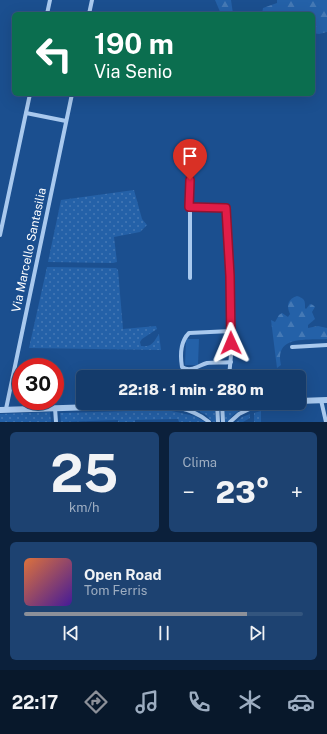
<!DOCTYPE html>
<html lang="it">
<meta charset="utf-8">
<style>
:root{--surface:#143b6b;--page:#1d4271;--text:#f1f3f6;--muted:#9dadc1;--line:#33557e;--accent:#8c9099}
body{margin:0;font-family:"Public Sans",sans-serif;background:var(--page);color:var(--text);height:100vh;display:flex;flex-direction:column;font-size:15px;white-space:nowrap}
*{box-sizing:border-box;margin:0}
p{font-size:13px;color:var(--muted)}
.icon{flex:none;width:22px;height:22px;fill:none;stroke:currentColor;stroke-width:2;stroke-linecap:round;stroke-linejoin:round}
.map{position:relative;height:422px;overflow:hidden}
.side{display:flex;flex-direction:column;gap:10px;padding:10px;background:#0b203b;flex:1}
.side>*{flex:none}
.guide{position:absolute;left:12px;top:12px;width:303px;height:84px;border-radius:6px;box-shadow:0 4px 16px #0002,0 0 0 1px var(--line);background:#0b6e4f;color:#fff;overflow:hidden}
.speed{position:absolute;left:12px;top:358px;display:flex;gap:8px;font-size:20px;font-weight:700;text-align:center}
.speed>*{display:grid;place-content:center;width:52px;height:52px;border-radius:50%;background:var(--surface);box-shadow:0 4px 16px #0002,0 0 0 1px var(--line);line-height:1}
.speed .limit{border:6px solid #d22;background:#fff;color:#111}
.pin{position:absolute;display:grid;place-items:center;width:34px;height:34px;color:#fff;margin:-41px -17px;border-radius:50% 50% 50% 0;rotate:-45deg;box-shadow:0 0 4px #0007}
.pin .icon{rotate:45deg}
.me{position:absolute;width:44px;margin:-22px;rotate:359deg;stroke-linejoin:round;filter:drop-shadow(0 0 3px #0008)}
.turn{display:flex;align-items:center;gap:14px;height:84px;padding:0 16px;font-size:18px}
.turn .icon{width:52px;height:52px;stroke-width:2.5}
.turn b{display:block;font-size:28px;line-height:34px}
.big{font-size:30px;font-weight:800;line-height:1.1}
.side .card{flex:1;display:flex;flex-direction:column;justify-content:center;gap:6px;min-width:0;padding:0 14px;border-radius:6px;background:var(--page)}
.side .dial{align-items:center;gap:0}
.dial b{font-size:52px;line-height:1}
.song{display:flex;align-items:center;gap:12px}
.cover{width:48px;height:48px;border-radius:6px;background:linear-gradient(135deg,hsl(20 70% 55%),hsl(260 70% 35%))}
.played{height:4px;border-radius:2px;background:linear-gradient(90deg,var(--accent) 80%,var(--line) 80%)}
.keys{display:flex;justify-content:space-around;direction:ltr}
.heat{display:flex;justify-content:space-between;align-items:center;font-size:22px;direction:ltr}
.side .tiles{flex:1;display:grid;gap:10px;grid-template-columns:1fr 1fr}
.card:last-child{grid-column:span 2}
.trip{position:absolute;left:76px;top:370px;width:230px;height:40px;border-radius:6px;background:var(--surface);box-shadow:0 4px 16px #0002,0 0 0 1px var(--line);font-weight:800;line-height:40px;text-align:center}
.tabs{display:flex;height:64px;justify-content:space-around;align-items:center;background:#08182b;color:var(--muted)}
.tabs .icon{width:28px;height:28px}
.tabs .on{color:var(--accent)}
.tabs b{font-size:18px;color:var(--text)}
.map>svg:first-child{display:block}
.grass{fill:url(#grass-dots)}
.forest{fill:url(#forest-firs)}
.pitch{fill:#2461a8}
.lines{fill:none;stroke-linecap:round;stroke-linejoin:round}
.minor{stroke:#a9c9ee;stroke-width:4}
.tertiary{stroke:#a9c9ee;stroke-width:6}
.route-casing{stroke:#92132f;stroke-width:10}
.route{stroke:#e11d48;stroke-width:7}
.labels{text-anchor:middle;stroke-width:4;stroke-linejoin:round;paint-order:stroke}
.street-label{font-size:12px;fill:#fff;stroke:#1b4f8f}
</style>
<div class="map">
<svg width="327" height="422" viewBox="0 0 327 422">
<defs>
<pattern id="grass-dots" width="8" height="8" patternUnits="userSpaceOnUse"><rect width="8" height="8" fill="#2461a8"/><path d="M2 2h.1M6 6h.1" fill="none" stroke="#4579b5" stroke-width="1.8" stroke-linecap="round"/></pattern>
<pattern id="forest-firs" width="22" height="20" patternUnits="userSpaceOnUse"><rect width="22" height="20" fill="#2461a8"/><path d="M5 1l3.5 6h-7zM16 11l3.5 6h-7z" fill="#4579b5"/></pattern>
</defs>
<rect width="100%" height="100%" fill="#1b4f8f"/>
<g class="grass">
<path d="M134,190L142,219L147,225L140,232L114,237L117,262L113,263L48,262L61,200Z"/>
<path d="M47,267L116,268L118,270L123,329L156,326L157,329L142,339L140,342L141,346C152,347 153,343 159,334L161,350L29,348Z"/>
<path d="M239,409L240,410L232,416L228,422H224V410Z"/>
<path d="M167,410L195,416L205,422H179L178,419L135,420V422H118V420L61,422L60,413Z"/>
<path d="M200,410H215L216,422H212L206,415L200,412Z"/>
<path d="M261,411V422H254V413Z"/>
<path d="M50,412L51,422H0V414Z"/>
<path d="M250,414V418L243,422H236L242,417Z"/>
</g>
<g class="forest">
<path d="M215,0H231L233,14H221Z"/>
<path d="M277,0H327V32L319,34L313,33V14H262L263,8L277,3Z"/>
<path d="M297,296C305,299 305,300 305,308L306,309L310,304L313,305L315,307L312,312L315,319L308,325V328L318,326L327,328V339C315,340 288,337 282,349C279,354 280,360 281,365L277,368L271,320L275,322L279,315L282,313L288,317L290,314C286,305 288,299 297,296Z"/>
</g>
<path class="pitch" d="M186,339H199L198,365H185Z"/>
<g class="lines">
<g class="minor">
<path d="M47,14L50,0"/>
<path d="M89,14L92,0"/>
<path d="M26,113L66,121"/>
<path d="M189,207L226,208L230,276L231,355L229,377"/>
<path d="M0,235L30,94"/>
<path d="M190,278V180"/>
<path d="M292,347L327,345"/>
<path d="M231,362C223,363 215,362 207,363C199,365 191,373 182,367C180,355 180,342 189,333L231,331"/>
<path d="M321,400L326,422"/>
<path d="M217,403L218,422"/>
<path d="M222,403L223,422"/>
<path d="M174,406C187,410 199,413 209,422"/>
<path d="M55,408L56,422"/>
<path d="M6,409L72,94"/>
<path d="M230,422L239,414L262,403"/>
</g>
<g class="tertiary">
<path d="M299,401L327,400"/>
<path d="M0,410L220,403"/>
</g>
</g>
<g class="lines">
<g class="route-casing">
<path id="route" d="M190,180L189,207L226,208L230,276L231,343"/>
</g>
<use href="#route" class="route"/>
</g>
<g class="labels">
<g class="street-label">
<text transform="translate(29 250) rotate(-78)" y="4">Via Marcello Santasilia</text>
</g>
</g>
</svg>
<div class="speed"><div class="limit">30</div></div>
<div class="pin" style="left:190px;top:180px;background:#d93025"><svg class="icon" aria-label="arrive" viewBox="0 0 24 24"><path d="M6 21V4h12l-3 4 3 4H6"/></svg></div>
<svg class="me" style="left:231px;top:343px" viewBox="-20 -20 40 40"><path d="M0-17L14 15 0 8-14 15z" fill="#e11d48" stroke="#fff" stroke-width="4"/></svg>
<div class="trip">22:18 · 1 min · 280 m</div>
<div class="guide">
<div class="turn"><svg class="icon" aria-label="left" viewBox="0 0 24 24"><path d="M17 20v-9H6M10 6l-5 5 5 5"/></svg><div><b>190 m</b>Via Senio</div></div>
</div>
</div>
<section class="side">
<div class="tiles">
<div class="card dial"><b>25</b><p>km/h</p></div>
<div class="card"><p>Clima</p>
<div class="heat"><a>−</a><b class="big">23°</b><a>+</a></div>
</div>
<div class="card">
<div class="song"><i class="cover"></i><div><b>Open Road</b><p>Tom Ferris</p></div></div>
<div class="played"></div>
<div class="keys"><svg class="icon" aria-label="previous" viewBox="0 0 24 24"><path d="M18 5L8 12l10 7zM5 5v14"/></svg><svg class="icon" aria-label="pause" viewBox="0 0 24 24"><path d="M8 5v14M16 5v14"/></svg><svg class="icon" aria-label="next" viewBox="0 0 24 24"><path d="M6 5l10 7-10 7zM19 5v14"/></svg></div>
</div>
</div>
</section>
<nav class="tabs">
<b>22:17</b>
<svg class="icon on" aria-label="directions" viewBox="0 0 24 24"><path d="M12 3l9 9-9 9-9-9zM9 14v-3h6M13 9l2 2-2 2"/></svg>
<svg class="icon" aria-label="music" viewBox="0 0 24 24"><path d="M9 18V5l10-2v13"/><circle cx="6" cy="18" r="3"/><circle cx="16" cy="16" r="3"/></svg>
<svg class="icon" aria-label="phone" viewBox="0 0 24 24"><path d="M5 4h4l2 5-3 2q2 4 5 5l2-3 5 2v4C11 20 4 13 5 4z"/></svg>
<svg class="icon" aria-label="climate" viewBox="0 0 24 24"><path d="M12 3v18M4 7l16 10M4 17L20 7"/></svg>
<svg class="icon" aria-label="car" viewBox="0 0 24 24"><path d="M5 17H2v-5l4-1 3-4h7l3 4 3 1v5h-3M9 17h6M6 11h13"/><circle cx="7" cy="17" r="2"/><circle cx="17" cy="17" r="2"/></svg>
</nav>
